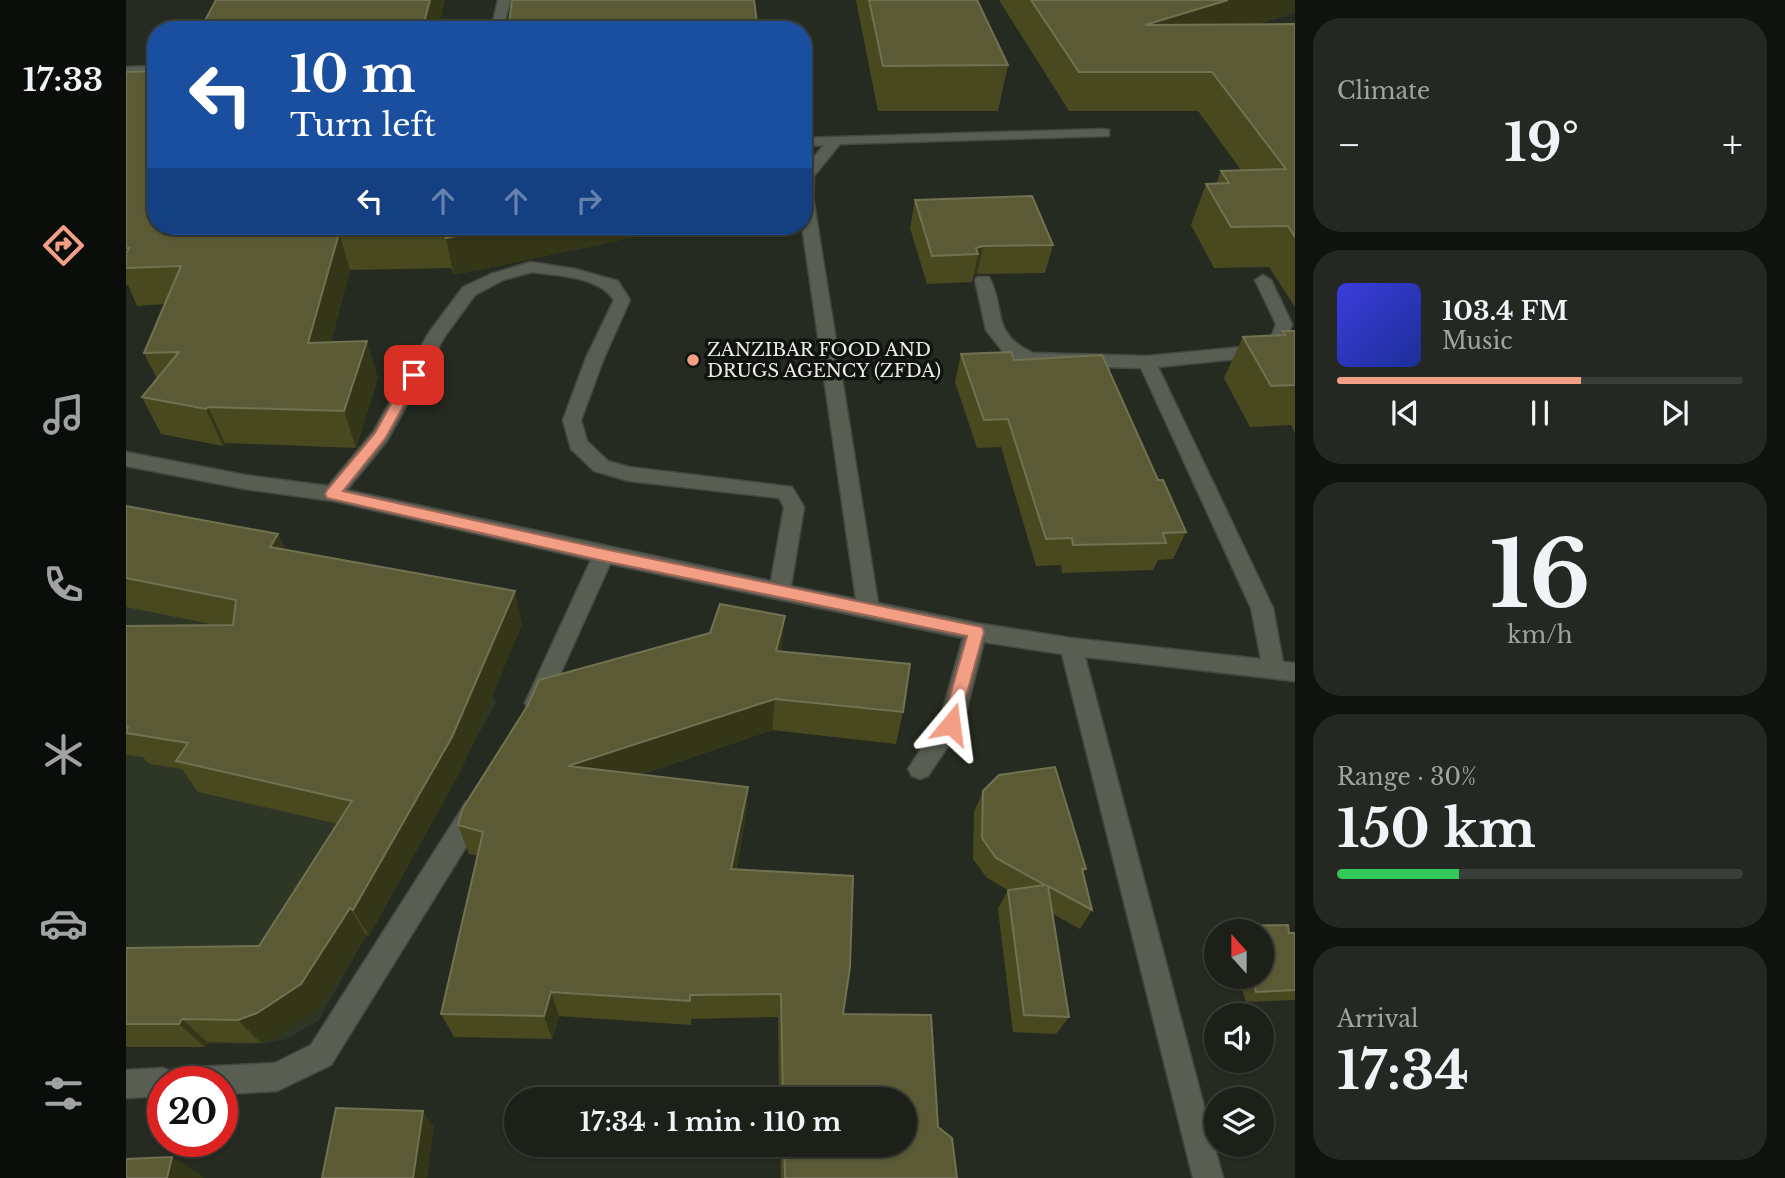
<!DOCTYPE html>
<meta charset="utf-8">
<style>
:root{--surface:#1c2019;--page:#252822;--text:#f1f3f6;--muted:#a0a3a2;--line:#3a3e38;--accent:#f39f86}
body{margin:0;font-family:"Libre Baskerville",serif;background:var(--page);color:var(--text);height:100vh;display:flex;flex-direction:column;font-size:26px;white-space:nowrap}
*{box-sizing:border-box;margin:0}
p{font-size:23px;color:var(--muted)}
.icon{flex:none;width:38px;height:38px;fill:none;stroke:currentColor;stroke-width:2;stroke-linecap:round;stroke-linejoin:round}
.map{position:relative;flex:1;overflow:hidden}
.side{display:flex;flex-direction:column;gap:18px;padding:18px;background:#0f120e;width:490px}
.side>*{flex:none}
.top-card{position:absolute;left:21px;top:21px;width:665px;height:214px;border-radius:28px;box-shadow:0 2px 5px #0004,0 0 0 2px var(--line);background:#1a4fa0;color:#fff;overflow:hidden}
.needle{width:46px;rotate:339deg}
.tools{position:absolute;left:1078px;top:919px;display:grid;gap:14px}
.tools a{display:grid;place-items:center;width:70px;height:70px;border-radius:50%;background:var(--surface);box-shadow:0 2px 5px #0004,0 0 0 2px var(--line);font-size:35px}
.speed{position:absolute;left:21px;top:1066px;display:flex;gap:14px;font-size:35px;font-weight:700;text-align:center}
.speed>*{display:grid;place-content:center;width:91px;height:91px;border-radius:50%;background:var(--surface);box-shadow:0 2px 5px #0004,0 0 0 2px var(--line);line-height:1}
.speed .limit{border:10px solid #d22;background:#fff;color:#111}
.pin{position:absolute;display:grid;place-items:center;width:60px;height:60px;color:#fff;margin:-30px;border-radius:14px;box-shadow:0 4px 10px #0006}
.me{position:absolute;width:77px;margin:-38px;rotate:16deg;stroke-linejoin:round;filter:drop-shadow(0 0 5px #0008)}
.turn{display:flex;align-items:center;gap:24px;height:147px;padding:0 28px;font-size:32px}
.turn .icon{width:91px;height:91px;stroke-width:2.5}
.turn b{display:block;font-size:49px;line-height:60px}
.lanes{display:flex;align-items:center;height:66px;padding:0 28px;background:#0003;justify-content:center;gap:35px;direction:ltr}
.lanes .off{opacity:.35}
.big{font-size:52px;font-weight:800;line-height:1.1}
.side .card{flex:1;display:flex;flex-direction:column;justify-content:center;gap:10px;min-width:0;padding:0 24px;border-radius:28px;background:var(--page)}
.side .dial{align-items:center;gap:0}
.dial b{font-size:91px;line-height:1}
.song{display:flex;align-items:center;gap:21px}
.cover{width:84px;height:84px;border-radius:10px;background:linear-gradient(135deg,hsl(240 70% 55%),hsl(230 70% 35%))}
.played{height:7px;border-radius:4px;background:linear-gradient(90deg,var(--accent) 60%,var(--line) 60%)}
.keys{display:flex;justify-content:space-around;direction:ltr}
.heat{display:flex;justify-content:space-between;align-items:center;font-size:38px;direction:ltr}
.charge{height:10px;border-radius:5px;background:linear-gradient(90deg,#34c759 30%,var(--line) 0)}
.trip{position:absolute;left:378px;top:1087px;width:413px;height:70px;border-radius:35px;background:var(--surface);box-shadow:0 2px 5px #0004,0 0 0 2px var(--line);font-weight:800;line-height:70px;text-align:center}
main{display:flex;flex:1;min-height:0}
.dock{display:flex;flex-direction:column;width:126px;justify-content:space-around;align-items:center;background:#0b0d0a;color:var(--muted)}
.dock .icon{width:49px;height:49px}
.dock .on{color:var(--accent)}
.dock b{font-size:32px;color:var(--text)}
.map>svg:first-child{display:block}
.built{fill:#2e3626}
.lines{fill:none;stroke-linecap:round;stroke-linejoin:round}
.minor-casing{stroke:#444840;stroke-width:3}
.minor{fill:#585e52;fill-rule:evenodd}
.wall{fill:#48491f}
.shaded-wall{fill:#333617}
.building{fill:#5a5b35;stroke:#707251;stroke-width:2}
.route{fill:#f39f86;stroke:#9e6757;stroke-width:2}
.poi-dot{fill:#f39f86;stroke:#11130e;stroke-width:2.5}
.labels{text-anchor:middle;stroke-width:7;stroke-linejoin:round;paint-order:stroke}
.poi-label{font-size:18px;fill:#ebeee8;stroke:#11130e;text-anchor:start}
</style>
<main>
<nav class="dock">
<b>17:33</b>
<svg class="icon on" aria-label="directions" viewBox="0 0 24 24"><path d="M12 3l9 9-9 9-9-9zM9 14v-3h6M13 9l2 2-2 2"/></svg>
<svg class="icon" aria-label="music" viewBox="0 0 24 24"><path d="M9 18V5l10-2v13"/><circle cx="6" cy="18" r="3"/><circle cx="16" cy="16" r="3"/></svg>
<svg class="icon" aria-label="phone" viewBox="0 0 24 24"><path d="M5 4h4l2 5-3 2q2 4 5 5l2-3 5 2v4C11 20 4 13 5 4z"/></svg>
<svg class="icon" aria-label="climate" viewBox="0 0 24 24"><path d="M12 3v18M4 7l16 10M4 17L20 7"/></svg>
<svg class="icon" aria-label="car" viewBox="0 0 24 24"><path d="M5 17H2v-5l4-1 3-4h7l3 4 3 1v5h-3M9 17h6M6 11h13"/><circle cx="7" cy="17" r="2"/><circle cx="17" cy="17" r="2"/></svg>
<svg class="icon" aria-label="filters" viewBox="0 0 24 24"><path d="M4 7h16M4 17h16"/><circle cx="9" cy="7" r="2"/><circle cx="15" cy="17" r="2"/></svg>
</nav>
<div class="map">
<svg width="1169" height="1178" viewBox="0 0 1169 1178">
<rect width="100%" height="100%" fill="#262b21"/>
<path class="built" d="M0,551L360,678L370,703L193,1020L161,1039L137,1044L0,1043Z"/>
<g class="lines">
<g class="minor-casing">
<g id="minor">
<path d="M372,0H384L377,30H365Z"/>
<path d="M30,66V74L0,75V67Z"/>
<path d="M978,129L983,130V136L714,144L688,176L687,197L752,603L850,623L945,638L1135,659L1125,608L1015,368L904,365L878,353L860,330L849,280L851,277H863C881,311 863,332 907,353L1021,356L1127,346L1145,338L1150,324L1129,280L1137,275L1145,280L1166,324L1159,345L1130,357L1032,367L1147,608L1157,662L1169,663V681L959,657L1097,1178H1067L936,654L858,642L837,724L802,776L794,779L786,776L782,769L814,720L837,638L484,564L418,710L410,713L402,710L399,703L465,560L207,501L119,489L0,466V452L119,475L202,486L247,432L302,334L337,287L365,274L405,262L449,269L492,281L504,300L478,358L455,420L461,441L482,461L503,467L666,487L678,507L665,586L730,599L676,226L677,170L698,145L677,146V138ZM406,272C432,276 472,276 488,300L460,358L437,420L445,449L468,471L503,481L653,498L658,507L645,581L221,490L261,441L319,336L349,295L377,280Z"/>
<path d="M349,799L358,802L361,810L358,818L205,1065L151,1091L96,1094V1082H37V1096L0,1098V1070L37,1068L44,1071L51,1068L149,1063L185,1045L340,802Z"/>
</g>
</g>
<use href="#minor" class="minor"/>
</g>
<g class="wall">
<path d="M730,0H851L882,65L872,111H752Z"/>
<path d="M873,0H1169L1133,24H1169V307L1143,267L1088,268L1065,225L1080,184H1090L1095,171L1115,170L1072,111H943Z"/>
<path d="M0,72L562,226L328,275L325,268L224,270L205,342L252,377L230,448L99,443L97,446L35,434L16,397L31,379L18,353L39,304L11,306L2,285H0Z"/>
<path d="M789,200L927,245L919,273L851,274L848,275L846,282L801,284L784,228Z"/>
<path d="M1156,331H1169V434L1165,425L1124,427L1098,378L1117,337L1154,335Z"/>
<path d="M835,354L888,360L1032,480L1060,532L1047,559L1032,560L1027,570L936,573L935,565L910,566L875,447L851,448L829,382Z"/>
<path d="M0,506L152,534L159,549L396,624L336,768L243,936L240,935L194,1008L153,1036L135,1043L81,1042L79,1047H0V948L133,946L212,824L72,792L56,769L23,764L17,757L0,755V626L90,625L0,607Z"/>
<path d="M656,651L777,712L770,744L646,730L514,775L622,787L620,817L610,870L717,1014L812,1127L831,1178H655L654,1144H779V1099H653L652,1017L565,1019V1025L433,1016L426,1039L328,1037L315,1014L352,856L343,854L332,825Z"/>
<path d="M857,791L960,869L957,873L966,910L954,929L927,914L943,1017L930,1034L887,1032L872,909L882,890L861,878L847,859L848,812Z"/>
<path d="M1109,926L1169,933V1000L1120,1002L1112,976H1136V931H1104Z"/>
</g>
<g class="shaded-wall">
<path d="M304,0H319L312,30H296Z"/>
<path d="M1102,0H1169V13L1007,63L1019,25Z"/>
<path d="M380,226H562L328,275L320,238Z"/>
<path d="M213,233L224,270L195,380L182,343Z"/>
<path d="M857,246L851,274L848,275L852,254L850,248Z"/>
<path d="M241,341L252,377L230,448L218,411Z"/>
<path d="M82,407L99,443L97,446L80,409Z"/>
<path d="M152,534L167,568L144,547Z"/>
<path d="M389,591L396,624L336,768L243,936L227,910Z"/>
<path d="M659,616L656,649L647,683L650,651Z"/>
<path d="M649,699L646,730L448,797L442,766Z"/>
<path d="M622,787L620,817L604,897L605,869Z"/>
<path d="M224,908L240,935L194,1008L153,1036L135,1043L112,1020Z"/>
<path d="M425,992L433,1016L426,1039L418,1016Z"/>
<path d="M56,1019L81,1042L79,1047L53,1024Z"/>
<path d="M297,1111L308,1126L301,1178H287Z"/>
<path d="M46,1157L77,1176V1178H41Z"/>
</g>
<g class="building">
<path d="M90,0H304L296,30H74Z"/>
<path d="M386,0H628L632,30H382Z"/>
<path d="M743,0H851L882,65L757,66Z"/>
<path d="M905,0H1102L1019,25L1169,24V237L1162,226L1105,227L1080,184L1103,183L1095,171L1160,169L1086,72H953Z"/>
<path d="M30,71V226H380L320,238L318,232L213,233L182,343L241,341L218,411L82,407L80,409L16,397L53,352L18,353L55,266L0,268V254L3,248H0V72Z"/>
<path d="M906,196L927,245L857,246L850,248L852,254L806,256L789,200Z"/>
<path d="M1156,331H1169V385L1145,386L1117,337L1159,335Z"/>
<path d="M885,352L888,360L976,355L1032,480H1037L1060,532L1037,533L1040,543L947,545L946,538L920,539L882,419L858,420L835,354Z"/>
<path d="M0,506L152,534L144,547L389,591L326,737L227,910L224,908L175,984L131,1013L112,1020L56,1019L53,1024H0V948L133,946L226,801L50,761L62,743L0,733L2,727H0V626L107,625L110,600L0,578Z"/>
<path d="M594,604L659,616L650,651L784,664L777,712L649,699L442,766L622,787L605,869L727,876L724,967L717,1014L805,1015L812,1127L826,1138L831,1178H659L658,1144H779V1099H657L655,994L564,995V1001L425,992L418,1016L315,1014L357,832L332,825L337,808L402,705L413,680L584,633Z"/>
<path d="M929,767L960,869H956L966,910L922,886L943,1017L898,1015L882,890L919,885L870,858L856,838L857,791L873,775Z"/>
<path d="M1162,925L1163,933H1169V990L1130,992L1126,976H1136V931H1111L1109,926Z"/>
<path d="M210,1108L297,1111L287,1178H196Z"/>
<path d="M46,1157L41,1178H0V1159Z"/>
</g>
<path class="route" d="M288,370L295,375L259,439L217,491L478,549L856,627L858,632L831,729L825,731L818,729L816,724L841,636L478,561L201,498L199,494L201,490L249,433L281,375Z"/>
<circle class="poi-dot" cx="567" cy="360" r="7"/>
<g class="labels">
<g class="poi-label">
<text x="581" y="356">ZANZIBAR FOOD AND<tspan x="581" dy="21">DRUGS AGENCY (ZFDA)</tspan></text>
</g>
</g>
</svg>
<div class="tools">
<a><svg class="needle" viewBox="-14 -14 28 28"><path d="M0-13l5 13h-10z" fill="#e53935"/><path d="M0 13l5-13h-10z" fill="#a0a3a2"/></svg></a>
<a><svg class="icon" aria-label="sound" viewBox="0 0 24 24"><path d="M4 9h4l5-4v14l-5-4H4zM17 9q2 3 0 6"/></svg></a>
<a><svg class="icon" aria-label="layers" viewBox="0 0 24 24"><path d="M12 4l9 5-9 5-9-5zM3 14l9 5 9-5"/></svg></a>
</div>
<div class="speed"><div class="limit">20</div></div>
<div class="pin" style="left:288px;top:375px;background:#d93025"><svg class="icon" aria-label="arrive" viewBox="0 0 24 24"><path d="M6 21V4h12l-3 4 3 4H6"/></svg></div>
<svg class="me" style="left:825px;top:724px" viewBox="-20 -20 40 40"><path d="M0-17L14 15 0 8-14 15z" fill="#f39f86" stroke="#fff" stroke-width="4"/></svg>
<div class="trip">17:34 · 1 min · 110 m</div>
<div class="top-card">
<div class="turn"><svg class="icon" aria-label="left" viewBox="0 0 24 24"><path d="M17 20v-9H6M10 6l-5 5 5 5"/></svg><div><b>10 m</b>Turn left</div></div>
<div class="lanes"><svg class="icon" aria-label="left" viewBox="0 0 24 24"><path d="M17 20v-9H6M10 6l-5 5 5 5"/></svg><svg class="icon off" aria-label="ahead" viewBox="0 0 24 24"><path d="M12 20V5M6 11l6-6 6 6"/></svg><svg class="icon off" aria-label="ahead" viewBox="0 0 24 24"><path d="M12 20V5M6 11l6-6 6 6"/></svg><svg class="icon off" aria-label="right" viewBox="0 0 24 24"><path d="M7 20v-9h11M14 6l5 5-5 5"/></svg></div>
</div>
</div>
<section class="side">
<div class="card"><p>Climate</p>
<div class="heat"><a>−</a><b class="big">19°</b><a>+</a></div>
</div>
<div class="card">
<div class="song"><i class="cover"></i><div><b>103.4 FM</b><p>Music</p></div></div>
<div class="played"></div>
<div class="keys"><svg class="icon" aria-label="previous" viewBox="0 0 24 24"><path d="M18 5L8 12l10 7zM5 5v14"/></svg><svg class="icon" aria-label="pause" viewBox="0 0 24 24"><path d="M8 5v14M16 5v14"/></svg><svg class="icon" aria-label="next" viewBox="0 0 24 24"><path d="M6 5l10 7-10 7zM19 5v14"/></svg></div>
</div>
<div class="card dial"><b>16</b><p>km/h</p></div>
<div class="card"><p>Range · 30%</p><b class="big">150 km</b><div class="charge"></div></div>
<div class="card"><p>Arrival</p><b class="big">17:34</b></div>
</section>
</main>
